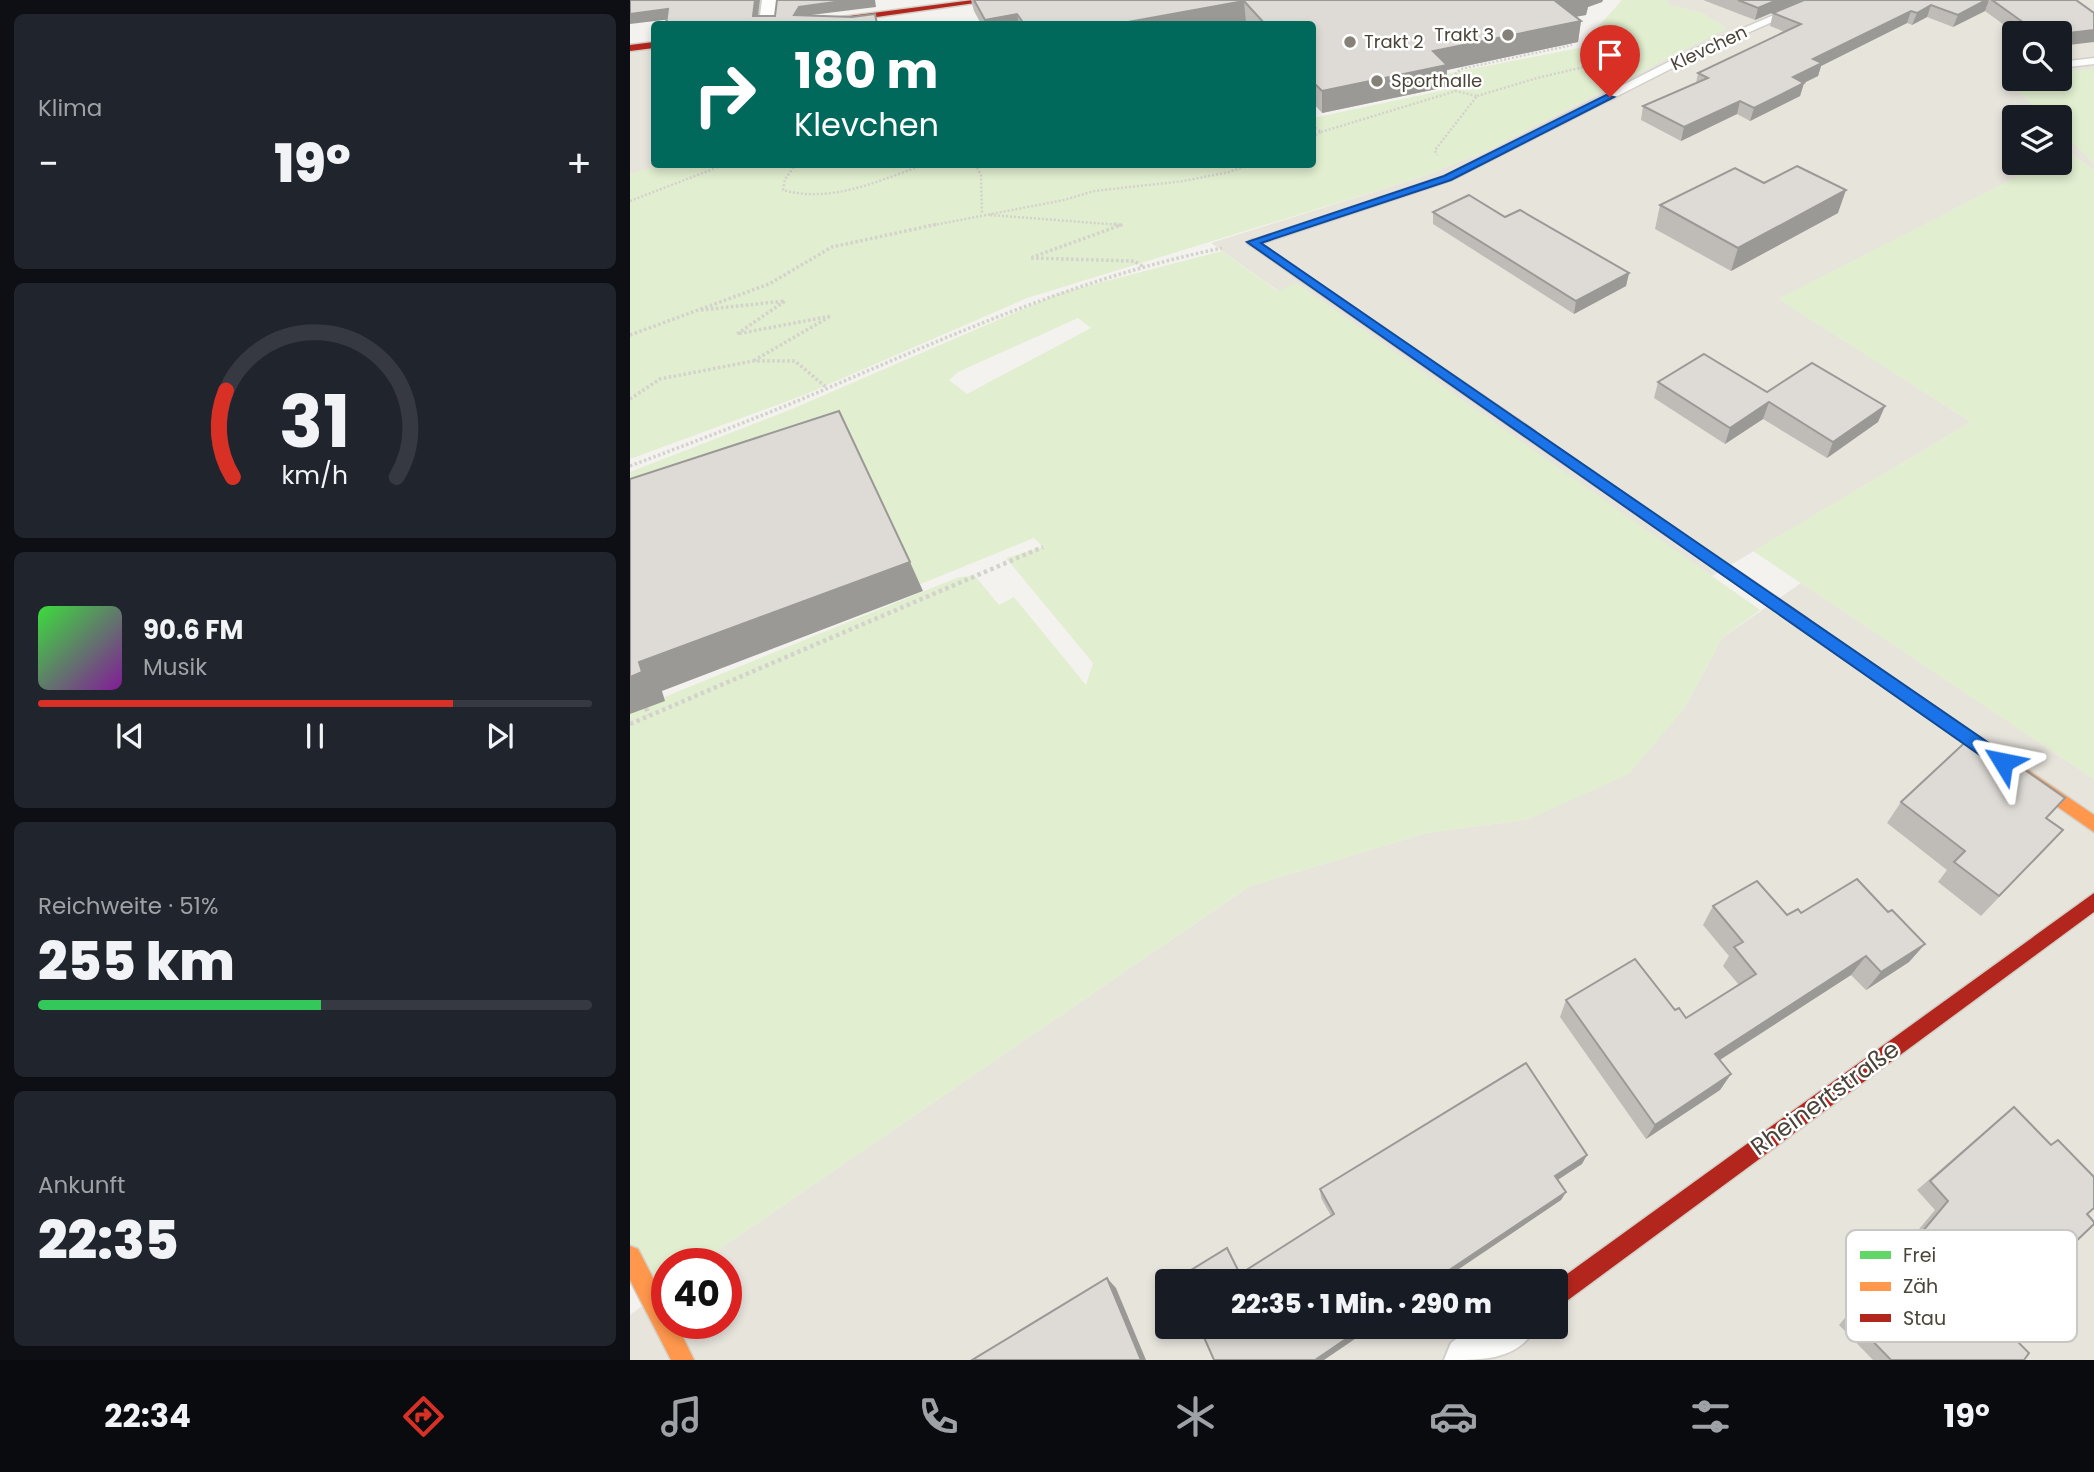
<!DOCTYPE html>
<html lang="de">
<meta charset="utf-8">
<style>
:root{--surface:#171b24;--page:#20242c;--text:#f1f3f6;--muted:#9ea1a6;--line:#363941;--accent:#d93025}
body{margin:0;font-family:Poppins,sans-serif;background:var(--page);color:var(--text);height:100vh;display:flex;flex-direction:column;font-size:26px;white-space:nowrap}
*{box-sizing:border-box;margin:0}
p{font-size:23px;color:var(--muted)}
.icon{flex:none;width:38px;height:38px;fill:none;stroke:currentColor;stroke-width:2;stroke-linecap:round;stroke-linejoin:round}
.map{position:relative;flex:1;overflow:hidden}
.side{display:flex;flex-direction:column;gap:14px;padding:14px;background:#0d0f14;width:630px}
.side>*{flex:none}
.banner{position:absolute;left:21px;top:21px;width:665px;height:147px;border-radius:7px;box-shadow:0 4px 10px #0003;background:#00695c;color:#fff;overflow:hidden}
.fabs{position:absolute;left:1372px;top:21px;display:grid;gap:14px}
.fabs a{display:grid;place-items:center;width:70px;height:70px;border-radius:7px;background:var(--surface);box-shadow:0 4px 10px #0003;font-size:35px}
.speed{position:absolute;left:21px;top:1248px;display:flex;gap:14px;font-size:35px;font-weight:700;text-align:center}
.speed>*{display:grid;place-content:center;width:91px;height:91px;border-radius:50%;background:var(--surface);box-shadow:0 4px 10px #0003;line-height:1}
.speed .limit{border:10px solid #d22;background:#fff;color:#111}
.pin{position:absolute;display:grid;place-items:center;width:60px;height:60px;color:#fff;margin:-72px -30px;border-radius:50% 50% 50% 0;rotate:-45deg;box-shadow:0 0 7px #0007}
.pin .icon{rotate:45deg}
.me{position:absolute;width:77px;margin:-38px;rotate:305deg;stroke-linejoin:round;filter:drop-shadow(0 0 5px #0008)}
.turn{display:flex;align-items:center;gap:24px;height:147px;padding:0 28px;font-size:32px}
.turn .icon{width:91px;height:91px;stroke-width:2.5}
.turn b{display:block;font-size:49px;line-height:60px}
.big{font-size:52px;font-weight:800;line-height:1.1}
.side .card{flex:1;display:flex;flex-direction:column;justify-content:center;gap:10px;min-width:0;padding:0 24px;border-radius:10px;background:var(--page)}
.side .dial{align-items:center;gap:0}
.dial svg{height:182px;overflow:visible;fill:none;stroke:var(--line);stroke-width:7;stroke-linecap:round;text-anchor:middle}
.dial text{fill:var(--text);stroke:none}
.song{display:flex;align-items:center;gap:21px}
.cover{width:84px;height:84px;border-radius:10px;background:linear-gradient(135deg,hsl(120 70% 55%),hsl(290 70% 35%))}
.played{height:7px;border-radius:4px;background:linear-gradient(90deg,var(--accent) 75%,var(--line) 75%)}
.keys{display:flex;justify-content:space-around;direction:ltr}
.heat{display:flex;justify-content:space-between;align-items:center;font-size:38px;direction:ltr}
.charge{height:10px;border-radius:5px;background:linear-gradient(90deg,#34c759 51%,var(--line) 0)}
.trip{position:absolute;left:525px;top:1269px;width:413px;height:70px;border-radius:7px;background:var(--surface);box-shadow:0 4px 10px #0003;font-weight:800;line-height:70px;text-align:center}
.dock{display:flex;height:112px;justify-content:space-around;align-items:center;background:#090b0e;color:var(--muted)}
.dock .icon{width:49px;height:49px}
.dock .active{color:var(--accent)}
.dock b{font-size:32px;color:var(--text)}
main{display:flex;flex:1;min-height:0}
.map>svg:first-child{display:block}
.residential{fill:#e7e4dc;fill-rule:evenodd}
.green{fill:#e1eecf;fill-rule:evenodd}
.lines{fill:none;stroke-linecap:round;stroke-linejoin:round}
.lane-casing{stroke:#d2d0cb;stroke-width:3}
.street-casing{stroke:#d2d0cb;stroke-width:4}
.fast-casing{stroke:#d3cfc5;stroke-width:3}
.slow-casing{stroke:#d3cfc5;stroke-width:3}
.jam-casing{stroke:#d3cfc5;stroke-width:3}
.path-far2{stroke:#d3d2cc;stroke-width:2.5;stroke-dasharray:2 2;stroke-linecap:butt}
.path-far1{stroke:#d3d2cc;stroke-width:3.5;stroke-dasharray:2.5 2.5;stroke-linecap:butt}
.path{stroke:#d3d2cc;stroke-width:4.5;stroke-dasharray:3.5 3.5;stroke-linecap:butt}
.lane{fill:#fdfdfc;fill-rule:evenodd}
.street{fill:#fdfdfc;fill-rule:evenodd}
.fast{fill:#63d668;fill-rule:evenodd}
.slow{fill:#ff974d;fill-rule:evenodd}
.jam{fill:#b3261e;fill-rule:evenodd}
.wall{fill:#bfbcb8}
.shaded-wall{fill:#9b9996}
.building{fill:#dedbd6;stroke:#9b9996;stroke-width:2}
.route{fill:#1a73e8;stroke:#114b97;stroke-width:2}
.poi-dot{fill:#868178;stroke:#fff;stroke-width:2.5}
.labels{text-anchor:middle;stroke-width:5;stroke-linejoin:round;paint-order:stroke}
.far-poi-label{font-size:18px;fill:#4b4439;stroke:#fff;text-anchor:start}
.far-street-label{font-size:18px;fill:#4b4439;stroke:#fff}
.near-street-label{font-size:24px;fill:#4b4439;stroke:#fff}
.key{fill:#fff;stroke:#c9c7c4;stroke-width:2}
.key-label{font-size:19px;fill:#4b4439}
</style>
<main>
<section class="side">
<div class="card"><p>Klima</p>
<div class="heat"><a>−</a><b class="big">19°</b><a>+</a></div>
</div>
<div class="card dial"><svg viewBox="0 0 100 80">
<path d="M14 69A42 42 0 1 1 86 69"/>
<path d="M14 69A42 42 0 0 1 11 31" stroke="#d93025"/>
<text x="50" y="56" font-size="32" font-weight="700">31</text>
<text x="50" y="72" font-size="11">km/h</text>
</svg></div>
<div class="card">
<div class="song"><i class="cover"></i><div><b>90.6 FM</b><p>Musik</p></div></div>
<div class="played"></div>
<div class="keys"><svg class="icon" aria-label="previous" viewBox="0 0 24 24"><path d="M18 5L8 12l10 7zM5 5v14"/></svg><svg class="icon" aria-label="pause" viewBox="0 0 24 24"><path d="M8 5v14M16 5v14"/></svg><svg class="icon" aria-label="next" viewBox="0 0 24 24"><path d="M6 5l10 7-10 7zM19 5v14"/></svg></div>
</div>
<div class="card"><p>Reichweite · 51%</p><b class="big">255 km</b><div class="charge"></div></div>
<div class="card"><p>Ankunft</p><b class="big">22:35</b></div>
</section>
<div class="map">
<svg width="1464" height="1360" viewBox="0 0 1464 1360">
<rect width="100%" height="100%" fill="#f4f2ee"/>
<g class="residential">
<path d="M1036,0H1464V170L1437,151L1430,155V117H1384V163H1414L1149,299L1341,422L1082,576L648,291L581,243L788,178L854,152L1096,28L1072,13L1039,5ZM1384,33H1430V79H1384Z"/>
<path d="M24,47V164L33,165L0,174V50Z"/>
<path d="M1171,583L1464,779V1360H0V1315L37,1287V1323H96V1264L69,1263L620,886L796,833L899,819L1054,709L1092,638ZM537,1281H926V1326H537Z"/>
</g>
<g class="green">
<path d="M992,0H1036L1039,5L1072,13L1097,28L854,152L788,178L397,298L174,395L0,459V174L33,164H682L683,118L824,88L810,75L949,48Z"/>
<path d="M1464,69V164L1430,131V117H1415L1372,76L1430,79V72Z"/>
<path d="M1437,151L1464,170V779L1123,551L1341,422L1148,299L1414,163H1430V155Z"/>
<path d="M592,251L647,291L667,283L1130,610L1092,638L1054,709L999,774L899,819L796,833L620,886L69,1263L37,1264V1287L18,1302L0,1274V711L329,577L345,576L369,605L384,597L456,685L463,663L376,558L413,547L404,538L271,592L0,505V472L162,409L430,293ZM448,318L461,328L337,394L319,380L328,372Z"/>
</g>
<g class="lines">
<g class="lane-casing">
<g id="lane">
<path d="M1179,0H1192L1070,54L822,180L627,245H619L617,242L814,176L1062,50Z"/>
<path d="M1464,58V64L1430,68V62Z"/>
</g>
</g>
<g class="street-casing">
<g id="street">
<path d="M132,0H150L147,24H129Z"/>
<path d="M843,1326H907C888,1360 855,1360 814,1360L821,1343Z"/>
</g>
</g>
<g class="fast-casing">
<path id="fast" d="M900,430L1177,618L1180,622L1177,626H1167L895,437V431Z"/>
</g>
<g class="slow-casing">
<g id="slow">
<path d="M623,239L905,431V437H895L619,244L617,242Z"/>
<path d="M1172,616L1464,815V832L1167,626L1164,622L1167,618Z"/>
<path d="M0,1246L8,1249L37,1305V1323H46L64,1360H41L0,1280Z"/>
</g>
</g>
<g class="jam-casing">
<g id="jam">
<path d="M343,0H366L197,24H177L181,21Z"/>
<path d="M24,42V48L0,51V45Z"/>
<path d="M1464,893V912L934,1303L926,1306V1282Z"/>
</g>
</g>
<g class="path-far2">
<path d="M826,91L817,81L831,69L942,45"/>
<path d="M847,96L907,78L992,58"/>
<path d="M682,125L691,132L682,137"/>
<path d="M691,132L826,91L847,96L805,150L807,155"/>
<path d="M166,164L155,179L153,190C202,204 250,180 296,164"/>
<path d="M345,164L351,175L352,214"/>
<path d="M0,201L96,164"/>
<path d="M360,215L491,225L488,226"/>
<path d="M299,226L434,200L464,191L554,181L599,172L622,164"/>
</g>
<g class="path-far1">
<path d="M484,224L491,225L400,258L504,261L514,267"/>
<path d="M71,310L155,301L107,334L201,316L123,361"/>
<path d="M0,335L139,284L202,247L308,224"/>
<path d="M0,399L30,379L123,361H165L197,388"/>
<path d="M0,466C66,441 133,416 198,388C328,332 452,277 592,248"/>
</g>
<g class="path">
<path d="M16,708L19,715"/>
<path d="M0,724L413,547"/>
</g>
<use href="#lane" class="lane"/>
<use href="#street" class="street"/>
<use href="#fast" class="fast"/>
<use href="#slow" class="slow"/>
<use href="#jam" class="jam"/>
</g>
<g class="wall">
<path d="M341,0H973L972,2L958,7L956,15L945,17L951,21L948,42L817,70L816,87L692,113L682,102V24H618L616,22L602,24H351L344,11Z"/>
<path d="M1073,0H1172L1125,20Z"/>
<path d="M1174,0H1446L1430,33H1385L1355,11L1323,27L1297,17L1282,25L1277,23L1191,66L1188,76L1174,83L1170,96L1120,121L1107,114L1051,141L1011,120L1013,106L1066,83L1068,73L1155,32L1140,26L1143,13Z"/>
<path d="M1134,183L1208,213L1101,271L1025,229L1030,205Z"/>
<path d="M803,212L875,217L999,273L996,286L944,314L803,224Z"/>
<path d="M1028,382L1137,392L1255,406L1248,422L1197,458L1133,419L1095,444L1024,398Z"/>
<path d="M1271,802L1417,819L1433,830L1351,916L1308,882L1317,870L1257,823Z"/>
<path d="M1083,906L1157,915L1171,913L1258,912L1295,944L1279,962L1236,990L1221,975L1090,1060L1101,1074L1090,1090L1016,1139L930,1017L936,1000L1045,1010L1056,1018L1109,985L1093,966L1099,956L1073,925Z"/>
<path d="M1384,1107L1421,1145L1428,1140L1457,1214L1365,1319L1394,1360H1243L1209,1325L1305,1210L1287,1190L1370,1118Z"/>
<path d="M952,1164L928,1180L936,1192L931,1200L811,1281H549L610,1274L701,1216L691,1198L690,1189Z"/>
</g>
<g class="shaded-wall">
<path d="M125,0H130L127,24L123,16Z"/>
<path d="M219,0H245L246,7L173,16L164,15L169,7Z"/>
<path d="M923,0H973L972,2L958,7L956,15L921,21Z"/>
<path d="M1147,0H1172L1125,20L1128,8Z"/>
<path d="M1356,0H1359L1355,11L1323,27L1328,15Z"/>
<path d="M614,1L616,22L602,24H487Z"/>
<path d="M1301,5L1297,17L1282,25L1287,13Z"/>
<path d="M38,9L42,19L0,24V14Z"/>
<path d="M1281,11L1277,23L1191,66L1188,76L1159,90L1174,83L1170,96L1120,121L1124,108L1163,77L1183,59Z"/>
<path d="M387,14L389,24H357L355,20Z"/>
<path d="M951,21L948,42L817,70L816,87L692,113V91L803,51Z"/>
<path d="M1464,30V42L1430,46V34Z"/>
<path d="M1110,101L1107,114L1051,141L1054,127Z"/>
<path d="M1216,190L1208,213L1101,271L1108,248Z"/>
<path d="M999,273L996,286L944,314L946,301Z"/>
<path d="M1139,402L1133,419L1095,444L1100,428Z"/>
<path d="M1255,406L1248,422L1197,458L1203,442Z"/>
<path d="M280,562L293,591L32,691L35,701L0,714V677L9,662Z"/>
<path d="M1295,944L1279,962L1236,990L1251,972Z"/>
<path d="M1236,956L1221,975L1074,1070L1085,1054Z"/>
<path d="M1101,1074L1090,1090L1016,1139L1025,1125Z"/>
<path d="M957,1155L952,1164L921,1184L925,1176Z"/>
<path d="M936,1192L931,1200L811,1281H803Z"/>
<path d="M477,1278L486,1288L516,1360H511Z"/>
<path d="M735,1326H744L694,1360H685Z"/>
</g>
<g class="building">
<path d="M0,0H125L123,16H145L147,0H219L169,7L164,15L222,17L245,14L247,24H36L38,9L0,14Z"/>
<path d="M344,0H924L951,21L803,51L817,65L692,91L682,81V24H635L614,1L487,24H394L387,14L355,20Z"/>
<path d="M1108,0H1147L1128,8Z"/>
<path d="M1174,0H1356L1328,15L1301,5L1287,13L1281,11L1183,59L1192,63L1163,77L1174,83L1124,108L1110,101L1054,127L1013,106L1078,78L1068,73L1171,24L1143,13Z"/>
<path d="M1362,0H1446L1464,13V30L1430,34V33H1408Z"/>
<path d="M1167,166L1216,190L1108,248L1030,205L1105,168L1134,183Z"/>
<path d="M839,195L875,217L890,210L999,273L946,301L803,212Z"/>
<path d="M1074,354L1137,392L1182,363L1255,406L1203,442L1139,402L1100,428L1028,382Z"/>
<path d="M209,411L280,562L9,662L12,672L0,677V479Z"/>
<path d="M1344,734L1435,798L1416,818L1433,830L1369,896L1324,862L1335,851L1271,802Z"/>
<path d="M1227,879L1258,912L1262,910L1295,944L1251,972L1236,956L1085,1054L1101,1074L1025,1125L936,1000L1005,959L1045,1010L1049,1008L1056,1018L1126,974L1104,947L1113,942L1083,906L1127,881L1157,915L1168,909L1171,913Z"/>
<path d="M896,1063L957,1155L925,1176L936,1192L803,1281H549L548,1278L597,1248L610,1274L704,1214L690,1189Z"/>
<path d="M1384,1107L1421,1145L1428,1140L1464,1177V1208L1457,1214L1464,1222V1224L1365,1319L1399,1353L1394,1360H1261L1220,1318L1318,1201L1300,1181Z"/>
<path d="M477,1278L511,1360H342Z"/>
<path d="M569,1326H735L685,1360H584Z"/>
</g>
<path class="route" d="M976,95L984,97L821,180L631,243L1379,757L1381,762L1379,767H1367L617,242L814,176Z"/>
<g class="poi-dot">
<circle cx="878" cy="35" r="7"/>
<circle cx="720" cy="42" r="7"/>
<circle cx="747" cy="81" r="7"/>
</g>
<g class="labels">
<g class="far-poi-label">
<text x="864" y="41" text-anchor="end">Trakt 3</text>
<text x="734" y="48">Trakt 2</text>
<text x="761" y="87">Sporthalle</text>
</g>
<g class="far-street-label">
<text transform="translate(1079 48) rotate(-25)" y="6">Klevchen</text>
</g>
<g class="near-street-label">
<text transform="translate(1195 1098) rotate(-36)" y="8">Rheinertstraße</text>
</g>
</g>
<rect x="1216" y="1230" width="231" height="112" rx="10" class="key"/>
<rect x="1230" y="1251" width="31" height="8" fill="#63d668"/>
<rect x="1230" y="1282" width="31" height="9" fill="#ff974d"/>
<rect x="1230" y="1314" width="31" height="8" fill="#b3261e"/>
<g class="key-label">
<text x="1273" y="1262">Frei</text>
<text x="1273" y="1293">Zäh</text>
<text x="1273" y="1325">Stau</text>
</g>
</svg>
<div class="fabs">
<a><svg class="icon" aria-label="search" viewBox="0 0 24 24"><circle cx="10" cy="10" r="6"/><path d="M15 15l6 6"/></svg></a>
<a><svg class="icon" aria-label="layers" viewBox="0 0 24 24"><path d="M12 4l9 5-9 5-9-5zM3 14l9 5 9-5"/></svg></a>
</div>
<div class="speed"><div class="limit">40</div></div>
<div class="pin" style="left:980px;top:97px;background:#d93025"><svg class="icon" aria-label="arrive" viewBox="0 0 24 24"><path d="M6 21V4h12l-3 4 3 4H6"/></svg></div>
<svg class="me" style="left:1373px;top:762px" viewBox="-20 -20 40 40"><path d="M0-17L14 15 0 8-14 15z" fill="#1a73e8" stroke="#fff" stroke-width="4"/></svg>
<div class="trip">22:35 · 1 Min. · 290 m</div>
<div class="banner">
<div class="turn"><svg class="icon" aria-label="right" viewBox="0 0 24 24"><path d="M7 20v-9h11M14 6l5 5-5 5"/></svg><div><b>180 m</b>Klevchen</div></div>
</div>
</div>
</main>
<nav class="dock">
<b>22:34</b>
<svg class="icon active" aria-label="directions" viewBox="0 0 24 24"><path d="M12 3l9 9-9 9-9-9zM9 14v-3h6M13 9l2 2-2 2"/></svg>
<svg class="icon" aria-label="music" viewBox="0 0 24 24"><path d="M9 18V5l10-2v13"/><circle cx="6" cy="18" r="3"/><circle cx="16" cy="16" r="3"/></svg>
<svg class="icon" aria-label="phone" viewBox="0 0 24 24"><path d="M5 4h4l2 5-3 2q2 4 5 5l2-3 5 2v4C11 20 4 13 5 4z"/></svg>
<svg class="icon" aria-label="climate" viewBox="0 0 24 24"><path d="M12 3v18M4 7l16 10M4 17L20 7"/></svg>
<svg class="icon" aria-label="car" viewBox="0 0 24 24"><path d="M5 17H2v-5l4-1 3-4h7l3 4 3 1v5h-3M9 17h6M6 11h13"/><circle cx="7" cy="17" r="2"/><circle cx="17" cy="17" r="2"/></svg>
<svg class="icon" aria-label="filters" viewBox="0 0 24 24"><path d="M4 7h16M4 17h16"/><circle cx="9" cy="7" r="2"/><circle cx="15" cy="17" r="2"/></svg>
<b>19°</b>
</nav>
